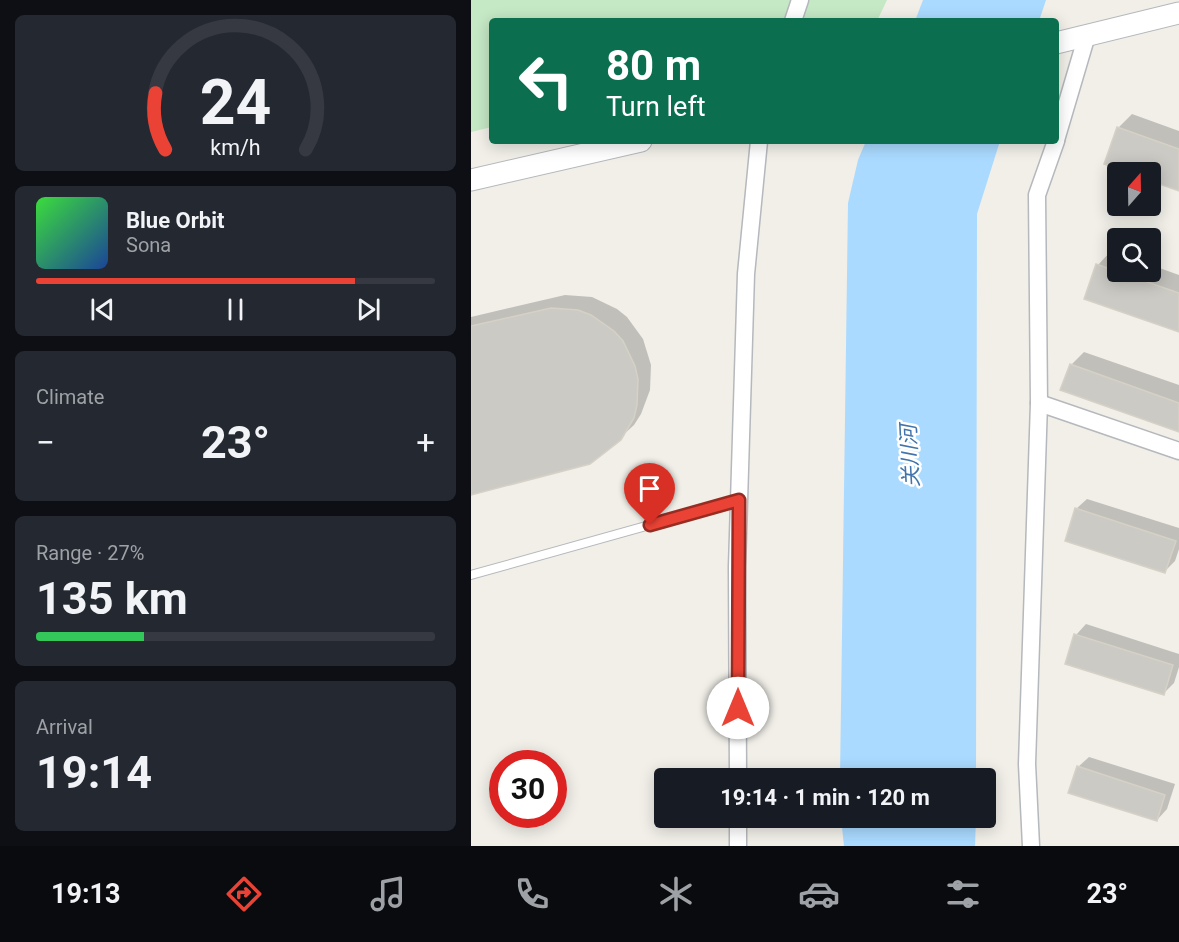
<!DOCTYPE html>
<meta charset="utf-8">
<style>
:root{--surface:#171b24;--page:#242831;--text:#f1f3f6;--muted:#9ea1a6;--line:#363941;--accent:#ea4335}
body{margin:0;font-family:Roboto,"Noto Sans SC",sans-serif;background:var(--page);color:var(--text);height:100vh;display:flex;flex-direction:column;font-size:22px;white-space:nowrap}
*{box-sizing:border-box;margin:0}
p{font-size:20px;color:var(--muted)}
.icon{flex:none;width:33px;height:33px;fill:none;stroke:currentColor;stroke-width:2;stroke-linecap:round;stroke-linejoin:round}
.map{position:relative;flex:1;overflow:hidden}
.panel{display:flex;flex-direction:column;gap:15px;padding:15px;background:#0d0f14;width:471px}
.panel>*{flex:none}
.guide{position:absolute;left:18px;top:18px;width:570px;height:126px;border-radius:6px;box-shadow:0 3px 15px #0003;background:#0b6e4f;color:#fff;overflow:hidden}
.needle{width:39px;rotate:20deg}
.buttons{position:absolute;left:636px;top:162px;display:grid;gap:12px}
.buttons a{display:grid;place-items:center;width:54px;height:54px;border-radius:6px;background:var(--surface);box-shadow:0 3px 15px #0003;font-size:30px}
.speed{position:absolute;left:18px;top:750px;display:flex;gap:12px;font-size:30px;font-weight:700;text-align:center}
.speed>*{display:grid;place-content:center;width:78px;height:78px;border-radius:50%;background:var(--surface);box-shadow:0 3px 15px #0003;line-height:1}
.speed .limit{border:9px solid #d22;background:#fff;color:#111}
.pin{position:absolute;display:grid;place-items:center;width:51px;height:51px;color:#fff;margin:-62px -26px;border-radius:50% 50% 50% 0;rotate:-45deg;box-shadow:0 0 6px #0007}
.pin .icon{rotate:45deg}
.me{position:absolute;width:66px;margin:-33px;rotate:0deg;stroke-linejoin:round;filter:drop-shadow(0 0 4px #0008)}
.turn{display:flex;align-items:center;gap:21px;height:126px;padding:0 18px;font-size:27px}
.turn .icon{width:78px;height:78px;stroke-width:2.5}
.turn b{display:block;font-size:42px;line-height:51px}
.big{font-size:45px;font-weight:700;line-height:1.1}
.panel .card{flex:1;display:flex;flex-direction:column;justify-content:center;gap:9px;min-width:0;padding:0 21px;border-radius:9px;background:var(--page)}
.panel .dial{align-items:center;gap:0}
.dial svg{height:156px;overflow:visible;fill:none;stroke:var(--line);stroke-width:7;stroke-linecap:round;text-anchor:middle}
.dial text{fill:var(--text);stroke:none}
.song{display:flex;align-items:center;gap:18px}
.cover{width:72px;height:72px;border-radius:9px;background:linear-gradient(135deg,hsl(120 70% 55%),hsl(220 70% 35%))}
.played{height:6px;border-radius:3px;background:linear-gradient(90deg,var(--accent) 80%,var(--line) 80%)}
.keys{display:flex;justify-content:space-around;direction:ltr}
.heat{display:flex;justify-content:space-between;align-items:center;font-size:33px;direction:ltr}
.charge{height:9px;border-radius:4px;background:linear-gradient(90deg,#34c759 27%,var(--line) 0)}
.trip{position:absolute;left:183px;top:768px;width:342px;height:60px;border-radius:6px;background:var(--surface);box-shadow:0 3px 15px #0003;font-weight:700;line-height:60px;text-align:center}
.dock{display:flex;height:96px;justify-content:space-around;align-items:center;background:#090b0e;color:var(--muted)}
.dock .icon{width:42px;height:42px}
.dock .selected{color:var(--accent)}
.dock b{font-size:27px;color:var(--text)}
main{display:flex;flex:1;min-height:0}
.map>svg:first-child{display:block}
.green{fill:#c5e8c5}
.water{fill:#aadaff}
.shadow{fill:#0003}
.building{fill:#cccac5;stroke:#d6d1c6;stroke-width:1.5}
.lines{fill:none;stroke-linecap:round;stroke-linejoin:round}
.service-casing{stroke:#b5b8bc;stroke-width:10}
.minor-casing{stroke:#b5b8bc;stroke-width:19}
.tertiary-casing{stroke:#b5b8bc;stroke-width:23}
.service{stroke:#fff;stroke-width:8}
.minor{stroke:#fff;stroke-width:16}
.tertiary{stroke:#fff;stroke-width:21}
.route-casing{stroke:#982c22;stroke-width:15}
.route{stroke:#ea4335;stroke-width:10}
.labels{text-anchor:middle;stroke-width:5;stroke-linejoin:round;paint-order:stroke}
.water-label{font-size:21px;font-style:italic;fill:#4174aa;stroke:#fff}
</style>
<main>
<section class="panel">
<div class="card dial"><svg viewBox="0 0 100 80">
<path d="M14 69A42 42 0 1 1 86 69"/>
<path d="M14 69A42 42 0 0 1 9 40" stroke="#ea4335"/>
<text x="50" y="56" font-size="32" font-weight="700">24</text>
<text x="50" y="72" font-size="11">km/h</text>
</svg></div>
<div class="card">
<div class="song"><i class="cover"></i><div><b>Blue Orbit</b><p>Sona</p></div></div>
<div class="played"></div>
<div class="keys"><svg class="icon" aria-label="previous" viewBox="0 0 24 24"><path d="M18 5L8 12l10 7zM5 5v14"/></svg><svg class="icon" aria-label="pause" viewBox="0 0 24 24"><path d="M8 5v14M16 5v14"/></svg><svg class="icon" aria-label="next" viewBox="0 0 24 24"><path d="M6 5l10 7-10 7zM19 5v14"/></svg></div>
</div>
<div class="card"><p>Climate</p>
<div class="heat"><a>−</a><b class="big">23°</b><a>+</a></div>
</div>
<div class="card"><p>Range · 27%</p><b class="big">135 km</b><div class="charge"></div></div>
<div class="card"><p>Arrival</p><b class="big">19:14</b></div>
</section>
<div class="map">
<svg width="708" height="846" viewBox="0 0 708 846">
<rect width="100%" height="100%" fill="#f1efe8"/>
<path class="green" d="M0,0H416L406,21H21V127L0,132Z"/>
<g class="water">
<path d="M452,0H575L568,21H444Z"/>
<path d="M395,141H529L506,214L505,778H369L377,203L387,160Z"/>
<path d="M370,818H505L504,846H373Z"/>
</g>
<g class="shadow">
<path d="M661,114L708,131V189L680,179V172H661L635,163L647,128Z"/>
<path d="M640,251L646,253V272H680V265L708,275V330L627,265Z"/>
<path d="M94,295L121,297L146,309L156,317L172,339L180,365L179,390L170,414L163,425L129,456L106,467L0,494V317Z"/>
<path d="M613,352L708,385V430L600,365Z"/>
<path d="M616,499L708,528V549L704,561L694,571L605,509Z"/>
<path d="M615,624L708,654V667L703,683L692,694L605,635Z"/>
<path d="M618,757L704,784L696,809L686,820L607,767Z"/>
</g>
<g class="building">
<path d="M646,127L708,149V191L680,181V172H656L633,164Z"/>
<path d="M625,264L708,293V332L613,299Z"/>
<path d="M80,308L107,310L120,315L143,331L152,341L164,366L167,379L166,405L163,418L150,440L119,464L0,495V326Z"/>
<path d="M599,364L708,403V432L589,390Z"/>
<path d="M604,508L705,541L694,573L594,541Z"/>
<path d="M603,634L702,665L693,695L594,664Z"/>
<path d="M606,766L694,795L686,821L597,793Z"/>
</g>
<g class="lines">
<g class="service-casing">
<path id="service" d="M0,575L268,500"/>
</g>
<g class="minor-casing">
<g id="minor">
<path d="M322,21L329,0"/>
<path d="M585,140L616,35"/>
<path d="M568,403L708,451"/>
<path d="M267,778L266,567L275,274L288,141"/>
<path d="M267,818V846"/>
<path d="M560,846L556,764L568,403L566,195L585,141"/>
</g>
</g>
<g class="tertiary-casing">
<g id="tertiary">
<path d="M585,43L708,13"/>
<path d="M0,180L170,141"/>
</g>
</g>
<use href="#service" class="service"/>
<use href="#minor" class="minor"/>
<use href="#tertiary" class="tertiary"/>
</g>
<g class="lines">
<g class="route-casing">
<path id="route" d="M179,525L268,500L267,708"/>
</g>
<use href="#route" class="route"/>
</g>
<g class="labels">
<g class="water-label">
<text transform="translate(439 456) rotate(-93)" y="7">关川河</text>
</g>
</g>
</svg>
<div class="buttons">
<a><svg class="needle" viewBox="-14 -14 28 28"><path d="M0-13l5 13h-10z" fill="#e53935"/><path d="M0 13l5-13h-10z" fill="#9ea1a6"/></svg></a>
<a><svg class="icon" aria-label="search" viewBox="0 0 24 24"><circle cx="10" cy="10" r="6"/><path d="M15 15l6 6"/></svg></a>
</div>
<div class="speed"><div class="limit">30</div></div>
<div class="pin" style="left:179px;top:525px;background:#d93025"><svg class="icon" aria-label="arrive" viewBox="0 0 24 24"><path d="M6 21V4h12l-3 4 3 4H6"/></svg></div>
<svg class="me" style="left:267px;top:708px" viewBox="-20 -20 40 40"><circle r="19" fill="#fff"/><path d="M0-13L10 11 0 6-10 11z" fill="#ea4335"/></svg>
<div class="trip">19:14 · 1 min · 120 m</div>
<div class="guide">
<div class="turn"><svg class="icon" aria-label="left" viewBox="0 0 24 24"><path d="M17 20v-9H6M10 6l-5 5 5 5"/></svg><div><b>80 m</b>Turn left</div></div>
</div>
</div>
</main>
<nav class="dock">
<b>19:13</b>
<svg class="icon selected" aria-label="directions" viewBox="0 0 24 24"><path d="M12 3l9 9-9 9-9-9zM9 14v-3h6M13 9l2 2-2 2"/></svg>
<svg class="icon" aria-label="music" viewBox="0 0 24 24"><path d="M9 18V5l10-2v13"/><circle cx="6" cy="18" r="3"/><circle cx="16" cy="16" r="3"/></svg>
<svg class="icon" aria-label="phone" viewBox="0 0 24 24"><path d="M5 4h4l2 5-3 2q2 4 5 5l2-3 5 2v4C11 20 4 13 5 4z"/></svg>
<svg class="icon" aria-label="climate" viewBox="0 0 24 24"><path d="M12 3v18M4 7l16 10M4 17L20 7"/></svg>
<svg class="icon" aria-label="car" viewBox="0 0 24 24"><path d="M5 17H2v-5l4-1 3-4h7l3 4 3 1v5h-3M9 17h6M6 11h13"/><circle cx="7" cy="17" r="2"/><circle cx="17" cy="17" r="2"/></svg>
<svg class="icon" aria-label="filters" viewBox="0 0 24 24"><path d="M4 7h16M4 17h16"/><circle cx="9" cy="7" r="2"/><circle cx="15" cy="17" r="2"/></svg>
<b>23°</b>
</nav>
